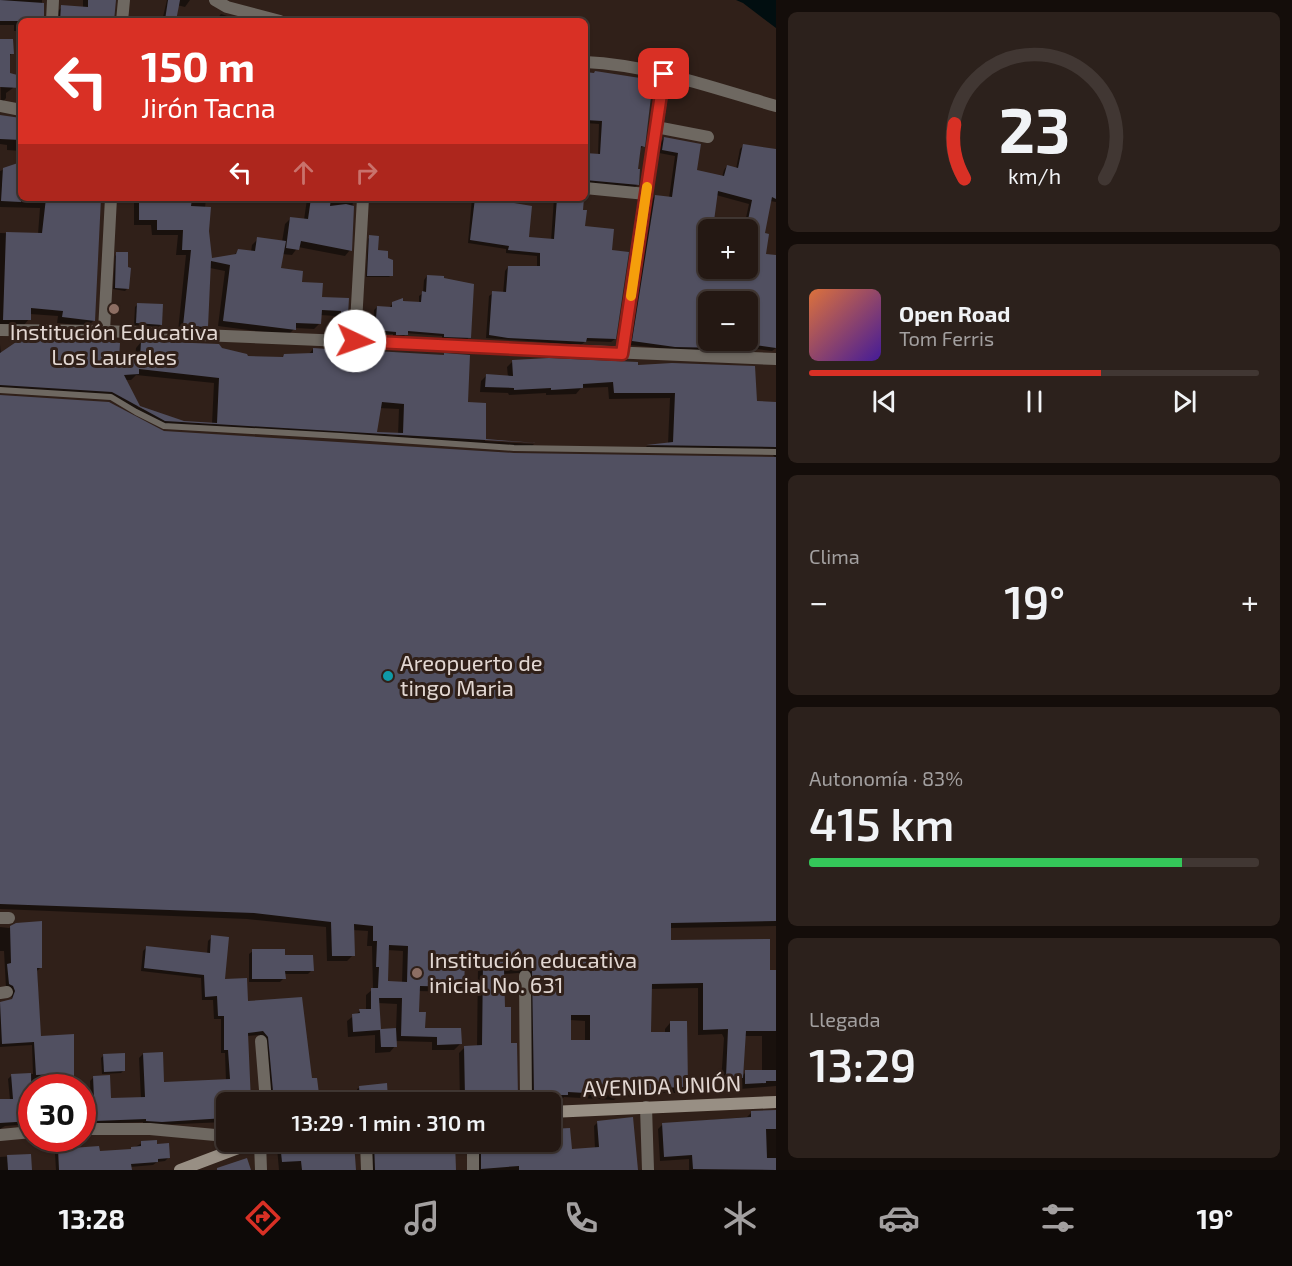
<!DOCTYPE html>
<html lang="es">
<meta charset="utf-8">
<style>
:root{--surface:#241813;--page:#2c211c;--text:#f1f3f6;--muted:#a3a0a0;--line:#413733;--accent:#d93025}
body{margin:0;font-family:"Exo 2",sans-serif;background:var(--page);color:var(--text);height:100vh;display:flex;flex-direction:column;font-size:22px;white-space:nowrap}
*{box-sizing:border-box;margin:0}
p{font-size:20px;color:var(--muted)}
.icon{flex:none;width:33px;height:33px;fill:none;stroke:currentColor;stroke-width:2;stroke-linecap:round;stroke-linejoin:round}
.map{position:relative;flex:1;overflow:hidden}
.sheet{display:flex;flex-direction:column;gap:12px;padding:12px;background:#140d0a;width:516px}
.sheet>*{flex:none}
.guide{position:absolute;left:18px;top:18px;width:570px;height:183px;border-radius:9px;box-shadow:0 2px 4px #0004,0 0 0 2px var(--line);background:#d93025;color:#fff;overflow:hidden}
.controls{position:absolute;left:698px;top:219px;display:grid;gap:12px}
.controls a{display:grid;place-items:center;width:60px;height:60px;border-radius:9px;background:var(--surface);box-shadow:0 2px 4px #0004,0 0 0 2px var(--line);font-size:30px}
.speed{position:absolute;left:18px;top:1074px;display:flex;gap:12px;font-size:30px;font-weight:700;text-align:center}
.speed>*{display:grid;place-content:center;width:78px;height:78px;border-radius:50%;background:var(--surface);box-shadow:0 2px 4px #0004,0 0 0 2px var(--line);line-height:1}
.speed .limit{border:9px solid #d22;background:#fff;color:#111}
.pin{position:absolute;display:grid;place-items:center;width:51px;height:51px;color:#fff;margin:-26px;border-radius:12px;box-shadow:0 3px 9px #0006}
.me{position:absolute;width:66px;margin:-33px;rotate:93deg;stroke-linejoin:round;filter:drop-shadow(0 0 4px #0008)}
.turn{display:flex;align-items:center;gap:21px;height:126px;padding:0 24px;font-size:27px}
.turn .icon{width:78px;height:78px;stroke-width:2.5}
.turn b{display:block;font-size:42px;line-height:51px}
.lanes{display:flex;align-items:center;height:57px;padding:0 24px;background:#0003;justify-content:center;gap:30px;direction:ltr}
.lanes .off{opacity:.35}
.big{font-size:45px;font-weight:600;line-height:1.1}
.sheet .widget{flex:1;display:flex;flex-direction:column;justify-content:center;gap:9px;min-width:0;padding:0 21px;border-radius:9px;background:var(--page)}
.sheet .dial{align-items:center;gap:0}
.dial svg{height:156px;overflow:visible;fill:none;stroke:var(--line);stroke-width:7;stroke-linecap:round;text-anchor:middle}
.dial text{fill:var(--text);stroke:none}
.song{display:flex;align-items:center;gap:18px}
.cover{width:72px;height:72px;border-radius:9px;background:linear-gradient(135deg,hsl(20 70% 55%),hsl(260 70% 35%))}
.played{height:6px;border-radius:3px;background:linear-gradient(90deg,var(--accent) 65%,var(--line) 65%)}
.keys{display:flex;justify-content:space-around;direction:ltr}
.heat{display:flex;justify-content:space-between;align-items:center;font-size:33px;direction:ltr}
.charge{height:9px;border-radius:4px;background:linear-gradient(90deg,#34c759 83%,var(--line) 0)}
.trip{position:absolute;left:216px;top:1092px;width:345px;height:60px;border-radius:9px;background:var(--surface);box-shadow:0 2px 4px #0004,0 0 0 2px var(--line);font-weight:600;line-height:60px;text-align:center}
.tabs{display:flex;height:96px;justify-content:space-around;align-items:center;background:#0e0a08;color:var(--muted)}
.tabs .icon{width:42px;height:42px}
.tabs .active{color:var(--accent)}
.tabs b{font-size:27px;color:var(--text)}
main{display:flex;flex:1;min-height:0}
.map>svg:first-child{display:block}
.water{fill:#010e10}
.shadow{fill:#0007;fill-rule:evenodd}
.building{fill:#515061;fill-rule:evenodd}
.lines{fill:none;stroke-linecap:round;stroke-linejoin:round}
.lane{stroke:#6e6861;stroke-width:6}
.street{stroke:#6e6861;stroke-width:12}
.secondary{stroke:#988f84;stroke-width:12}
.route-casing{stroke:#8d1f18;stroke-width:15}
.route{stroke:#d93025;stroke-width:10}
.slow{stroke:#f59e0b;stroke-width:10}
.education-dot{fill:#8d6e63;stroke:#302019;stroke-width:2}
.culture-dot{fill:#0f9aa8;stroke:#302019;stroke-width:2}
.labels{text-anchor:middle;stroke-width:6;stroke-linejoin:round;paint-order:stroke}
.poi-label{font-size:22px;fill:#e2d7d2;stroke:#302019;text-anchor:start}
.street-label{font-size:22px;fill:#e2d7d2;stroke:#302019}
</style>
<main>
<div class="map">
<svg width="776" height="1170" viewBox="0 0 776 1170">
<rect width="100%" height="100%" fill="#302019"/>
<path class="water" d="M736,0H776V28L743,3Z"/>
<g class="shadow">
<path d="M0,0H42V21H21V31H14V25H0Z"/>
<path d="M83,0H114L112,21H55L56,13L62,7L83,8Z"/>
<path d="M167,0H190L185,7L177,5L175,21H162Z"/>
<path d="M221,14L243,21H215Z"/>
<path d="M0,41L12,53L9,57L8,74L13,88L6,93V98L1,104Z"/>
<path d="M585,73L644,146L639,149L636,170L638,184L634,188L585,183V155L598,156L599,124L585,123Z"/>
<path d="M0,116L21,119V151L7,150V145L0,144Z"/>
<path d="M664,138L699,145L695,171L722,177L724,170L727,166L736,169L740,149L744,145L776,151V202L770,201L763,235L765,255L776,257V348L772,351L721,344L716,351L670,349L630,345L652,200L655,196L669,198L675,156L659,153L661,142ZM716,195L749,204L744,227L713,222ZM708,230H747V268H708ZM708,302H747V340H708Z"/>
<path d="M21,163V198H100L94,320L88,326L57,323L58,316L30,314L29,319L24,325H0V233L38,234L40,208L0,207V171Z"/>
<path d="M134,198H206L205,208L210,260L233,256L238,251L251,252L252,245L258,239L282,242L285,224L291,218L304,220L307,199L300,198H353L350,250L345,256L298,247L292,255L282,254L279,269L321,298L348,300L346,331L340,337H335L336,316L320,315V323L314,329L295,328L288,335L218,326L225,271L210,268L206,326L200,332L178,331L186,255H176L178,235H152L151,225H134Z"/>
<path d="M472,198H496L495,201L527,238L551,241L554,198H570L584,227L610,251L615,339L611,342L586,341L581,345L486,338L489,296L493,293L503,294L505,271L508,267H537V256L506,253V249L468,243Z"/>
<path d="M370,237L391,275L389,277H366L368,239Z"/>
<path d="M117,254L127,289L125,291L113,289L115,256Z"/>
<path d="M427,276L469,337L466,341L442,340V336L406,333L403,338H393V334L373,333L374,310L377,307L389,308L393,303L419,304V296L423,293L424,280Z"/>
<path d="M137,305L161,325L158,327L134,325L135,307Z"/>
<path d="M141,342L222,349L246,358L281,359L284,355H308L313,349L353,357L359,351L466,404L485,405V441L534,444L530,448L159,426L105,397L0,390V344L1,355L135,361L136,348ZM136,375L214,383L212,424L184,422L138,407L125,380H131ZM379,408L399,409L398,435L375,433Z"/>
<path d="M513,361L637,366L756,402L776,403V458L770,452L643,450L647,446L668,444L670,398L609,399L608,387L581,388L576,394L546,395V393L509,395L508,393L480,392L481,381L487,375L508,377L507,367Z"/>
<path d="M0,397L163,433L514,455L776,459V926L670,928V942L769,971H776V1086L740,1089V1079L736,1083L721,1082L724,1038L722,1034L698,1035V988L650,989V1034H665V1029L670,1023L687,1087L681,1093H652L648,1097L618,1096L614,1100L564,1097L561,1100L529,1101L526,975L518,973L503,974L504,1008L516,1097L511,1102H460L459,1053L465,1047H477L478,966L463,967L462,987L457,992L418,991L417,1013L424,1030L460,1044L454,1050H432V1042L395,1041V1046L390,1052L375,1053V1035L348,1037L347,1021L360,1011H366V995L373,989L372,946H367L368,931L352,930L353,955L347,961H327L326,927L247,919L0,909ZM387,950L403,951L402,983L386,982ZM378,1003L397,1004L396,1030H379ZM570,1020L585,1021V1041H570ZM744,1036H762V1072H746L742,1076Z"/>
<path d="M16,924L41,967L37,971L40,1037L73,1035V1088H32V1124L5,1126L0,1129V1101L10,1100L8,1079L12,1075L33,1074L32,1045L0,1047V1003L9,1002L12,999L11,991L6,988L4,951H0V927L9,928Z"/>
<path d="M212,937L224,980L246,1003L310,1080L316,1079L318,1102H271L266,1044L259,1035L247,1036L250,1102H226V1120L225,1122L157,1125L143,1124V1122L92,1124L90,1081L94,1077L110,1100L141,1099L139,1058L143,1054L163,1084L226,1081L225,1053H221V1019H214L213,1000H202L201,978L141,971L143,951L147,947L207,954L208,941Z"/>
<path d="M253,951L284,957L312,970L308,974H284V978L280,982H249V954Z"/>
<path d="M104,1055L124,1070L121,1073L102,1074L101,1058Z"/>
<path d="M359,1088L387,1098L371,1102H359L357,1089Z"/>
<path d="M776,1111V1170H689V1159L660,1161L658,1129L663,1124L747,1117L751,1113Z"/>
<path d="M598,1122L636,1170H478L476,1142H511V1146L539,1145V1142H550L570,1151L595,1149L594,1126Z"/>
<path d="M328,1142H352L354,1170H279L277,1148L281,1144Z"/>
<path d="M371,1142H453L455,1170H372Z"/>
<path d="M142,1143L156,1145L169,1157L165,1161L157,1162L153,1165L130,1167V1170H56L55,1154L59,1150L98,1153L128,1151Z"/>
<path d="M30,1155L31,1170H0V1157Z"/>
</g>
<g class="building">
<path d="M0,0L44,3V21H0Z"/>
<path d="M88,0H116L114,21H60L61,5L88,7Z"/>
<path d="M168,0H180L176,21L165,20Z"/>
<path d="M0,39H13L14,54H10V73L21,76V88L0,87Z"/>
<path d="M595,71L653,80L645,147L641,146L638,169H640L639,185L585,180V153L600,154L602,121L585,120V72L594,73Z"/>
<path d="M0,115L21,118V140L0,139Z"/>
<path d="M664,137L701,144L697,170L724,176L727,165L738,168L743,144L776,149V199L772,197L765,233L769,234L766,254L776,255V348L747,344V302H708V340H722L721,348L675,347L632,341L655,195L672,197L678,153L662,150ZM718,191L752,200L747,225V268H708V230H733L734,224L714,221Z"/>
<path d="M21,162V202L1,201L3,168Z"/>
<path d="M46,198H101L95,321L62,317L63,311L31,308V320H3L6,232L42,233Z"/>
<path d="M139,198L192,199L191,206L211,207L209,231L212,258L236,254L238,249L255,251L257,237L286,241L281,268L303,271L302,282L323,283L322,297L349,298L347,332H340L341,311L322,310L321,324L296,323V330L223,321L230,265L211,261L208,327L183,326L191,250H182L183,230H157V220H139Z"/>
<path d="M311,198H331L330,206L346,204L354,206L352,251L301,241L299,250L286,248L290,217L308,219Z"/>
<path d="M475,198H497V200L532,206L529,237L554,239L557,198H584L583,210H587L585,226L614,229L612,250L629,252L616,339L587,338L586,342L508,338L489,335L492,291L506,292L508,266H540V253L508,250L509,246L470,240Z"/>
<path d="M369,235L379,236L378,250L388,251V258L393,260V276H367Z"/>
<path d="M116,252H128V267L131,268L129,289L115,288Z"/>
<path d="M427,275L444,276V278L474,284L471,338L444,337V334L408,331V335H396V332L375,330L377,306L392,307V302L403,298V301L421,302L422,291L426,292Z"/>
<path d="M137,303L163,304L162,325L136,323Z"/>
<path d="M22,338L84,339L120,343L119,359H140L141,341L219,344L222,348L247,354L248,356L283,357L284,354L313,353V348L328,349V352H348L357,359L358,350L444,355V353L470,355L468,402L486,403V439L537,443L165,421L112,392L0,385V353ZM139,369L219,378L217,423L184,421L140,406L124,375L139,374ZM382,402L404,404L403,433L377,432Z"/>
<path d="M549,358L638,362V365L672,363L755,366L757,401L776,402V447L646,445L673,442L675,393H614L613,382L583,384V388L551,390V388L514,390V388L485,387L486,374L513,376L512,360Z"/>
<path d="M0,395L109,402L164,431L514,453L776,457V921L671,923V940L770,939V970H776V1031H746L743,1078L726,1077L728,1029L703,1030V983L652,984L651,1032H670V1021H687L688,1087L655,1088V1092L622,1090L621,1095L568,1092V1095H534L532,970L526,968L504,969L505,1007H511V1043H517L518,1097L465,1098L464,1046L482,1045L483,961L465,962L464,987L420,986L419,1012H426L425,1028H461L462,1044L437,1045V1037L401,1036L402,998H379L381,1029L396,1028L397,1047H381L380,1030L353,1032L352,1014L360,1013L359,1009H371V988H378L379,967H376L377,941H373V926L354,924L355,956H332L331,922L254,913L0,904ZM389,945L408,946L407,982L388,981ZM571,1015H590V1040H571Z"/>
<path d="M42,921V968H37L41,1036L74,1034V1088H55V1074L36,1075L34,1042L2,1044L0,1002L12,999L15,991L13,986L9,984L7,964L11,963L10,926L16,923Z"/>
<path d="M211,935L229,937L225,979L247,978L248,1001L302,997L312,1078H317L320,1102H274L268,1037L263,1031L248,1033L251,1102H226V1118L162,1122L146,1121V1119L95,1121L93,1076L110,1075L111,1098L145,1097L143,1053L163,1052L164,1082L230,1079L228,1050H224V1016H218L217,996L205,997L204,975L144,968L146,946L210,953Z"/>
<path d="M252,949H285V955H313L314,971H285L286,979H252Z"/>
<path d="M125,1053V1071L104,1072L103,1054Z"/>
<path d="M745,1070H776V1081H766V1083L745,1084Z"/>
<path d="M31,1073L32,1121L0,1123V1099H13L11,1074Z"/>
<path d="M387,1083L388,1099L372,1101V1102H360L359,1086Z"/>
<path d="M776,1110V1129H766L767,1158H776V1170L693,1169L692,1155L664,1157L662,1123L751,1117V1111Z"/>
<path d="M633,1117L638,1170H519V1166L481,1169V1142H512V1145L542,1143V1142H550V1129L570,1128L572,1149L599,1147L597,1121Z"/>
<path d="M157,1140V1144L169,1143L170,1158L158,1159V1162L131,1164L132,1170H59L58,1149L99,1146L100,1151L131,1149V1147L141,1146V1141Z"/>
<path d="M302,1142H354L356,1170H302L301,1161L282,1162L280,1143Z"/>
<path d="M374,1142H455L456,1170H375Z"/>
<path d="M31,1154L32,1170H8L7,1155Z"/>
<path d="M247,1158L251,1170H217V1168Z"/>
</g>
<g class="lines">
<path class="lane" d="M0,390L111,397L136,412L164,426L341,436L514,448L776,452"/>
<g class="street">
<path d="M215,0L227,7L280,21"/>
<path d="M52,21L53,0"/>
<path d="M122,21L124,0"/>
<path d="M585,62C651,65 713,88 776,106"/>
<path d="M0,106L21,110"/>
<path d="M656,127L708,137"/>
<path d="M585,188L646,194"/>
<path d="M0,330L104,331L776,359"/>
<path d="M104,331L111,198"/>
<path d="M355,341L363,198"/>
<path d="M622,354L665,74"/>
<path d="M0,918H9"/>
<path d="M525,976L526,1102"/>
<path d="M0,993L7,992"/>
<path d="M261,1041L266,1102"/>
<path d="M646,1107L648,1170"/>
<path d="M82,1129H150L226,1136"/>
<path d="M0,1135L32,1132"/>
<path d="M260,1142L261,1170"/>
<path d="M366,1142L367,1170"/>
<path d="M473,1142V1170"/>
</g>
<g class="secondary">
<path d="M550,1112L776,1102"/>
<path d="M180,1170L254,1142"/>
</g>
</g>
<g class="lines">
<g class="route-casing">
<path id="route" d="M355,341L622,354L664,74"/>
</g>
<use href="#route" class="route"/>
<path class="slow" d="M631,296L647,187"/>
</g>
<g class="education-dot">
<circle cx="114" cy="309" r="6"/>
<circle cx="417" cy="973" r="6"/>
</g>
<circle class="culture-dot" cx="388" cy="676" r="6"/>
<g class="labels">
<g class="poi-label">
<text x="114" y="340" text-anchor="middle">Institución Educativa<tspan x="114" dy="25">Los Laureles</tspan></text>
<text x="400" y="671">Areopuerto de<tspan x="400" dy="25">tingo Maria</tspan></text>
<text x="429" y="968">Institución educativa<tspan x="429" dy="25">inicial No. 631</tspan></text>
</g>
<g class="street-label">
<text transform="translate(662 1086) rotate(-2)" y="8">AVENIDA UNIÓN</text>
</g>
</g>
</svg>
<div class="controls">
<a>+</a>
<a>−</a>
</div>
<div class="speed"><div class="limit">30</div></div>
<div class="pin" style="left:664px;top:74px;background:#d93025"><svg class="icon" aria-label="arrive" viewBox="0 0 24 24"><path d="M6 21V4h12l-3 4 3 4H6"/></svg></div>
<svg class="me" style="left:355px;top:341px" viewBox="-20 -20 40 40"><circle r="19" fill="#fff"/><path d="M0-13L10 11 0 6-10 11z" fill="#d93025"/></svg>
<div class="trip">13:29 · 1 min · 310 m</div>
<div class="guide">
<div class="turn"><svg class="icon" aria-label="left" viewBox="0 0 24 24"><path d="M17 20v-9H6M10 6l-5 5 5 5"/></svg><div><b>150 m</b>Jirón Tacna</div></div>
<div class="lanes"><svg class="icon" aria-label="left" viewBox="0 0 24 24"><path d="M17 20v-9H6M10 6l-5 5 5 5"/></svg><svg class="icon off" aria-label="ahead" viewBox="0 0 24 24"><path d="M12 20V5M6 11l6-6 6 6"/></svg><svg class="icon off" aria-label="right" viewBox="0 0 24 24"><path d="M7 20v-9h11M14 6l5 5-5 5"/></svg></div>
</div>
</div>
<section class="sheet">
<div class="widget dial"><svg viewBox="0 0 100 80">
<path d="M14 69A42 42 0 1 1 86 69"/>
<path d="M14 69A42 42 0 0 1 9 41" stroke="#d93025"/>
<text x="50" y="56" font-size="32" font-weight="700">23</text>
<text x="50" y="72" font-size="11">km/h</text>
</svg></div>
<div class="widget">
<div class="song"><i class="cover"></i><div><b>Open Road</b><p>Tom Ferris</p></div></div>
<div class="played"></div>
<div class="keys"><svg class="icon" aria-label="previous" viewBox="0 0 24 24"><path d="M18 5L8 12l10 7zM5 5v14"/></svg><svg class="icon" aria-label="pause" viewBox="0 0 24 24"><path d="M8 5v14M16 5v14"/></svg><svg class="icon" aria-label="next" viewBox="0 0 24 24"><path d="M6 5l10 7-10 7zM19 5v14"/></svg></div>
</div>
<div class="widget"><p>Clima</p>
<div class="heat"><a>−</a><b class="big">19°</b><a>+</a></div>
</div>
<div class="widget"><p>Autonomía · 83%</p><b class="big">415 km</b><div class="charge"></div></div>
<div class="widget"><p>Llegada</p><b class="big">13:29</b></div>
</section>
</main>
<nav class="tabs">
<b>13:28</b>
<svg class="icon active" aria-label="directions" viewBox="0 0 24 24"><path d="M12 3l9 9-9 9-9-9zM9 14v-3h6M13 9l2 2-2 2"/></svg>
<svg class="icon" aria-label="music" viewBox="0 0 24 24"><path d="M9 18V5l10-2v13"/><circle cx="6" cy="18" r="3"/><circle cx="16" cy="16" r="3"/></svg>
<svg class="icon" aria-label="phone" viewBox="0 0 24 24"><path d="M5 4h4l2 5-3 2q2 4 5 5l2-3 5 2v4C11 20 4 13 5 4z"/></svg>
<svg class="icon" aria-label="climate" viewBox="0 0 24 24"><path d="M12 3v18M4 7l16 10M4 17L20 7"/></svg>
<svg class="icon" aria-label="car" viewBox="0 0 24 24"><path d="M5 17H2v-5l4-1 3-4h7l3 4 3 1v5h-3M9 17h6M6 11h13"/><circle cx="7" cy="17" r="2"/><circle cx="17" cy="17" r="2"/></svg>
<svg class="icon" aria-label="filters" viewBox="0 0 24 24"><path d="M4 7h16M4 17h16"/><circle cx="9" cy="7" r="2"/><circle cx="15" cy="17" r="2"/></svg>
<b>19°</b>
</nav>
